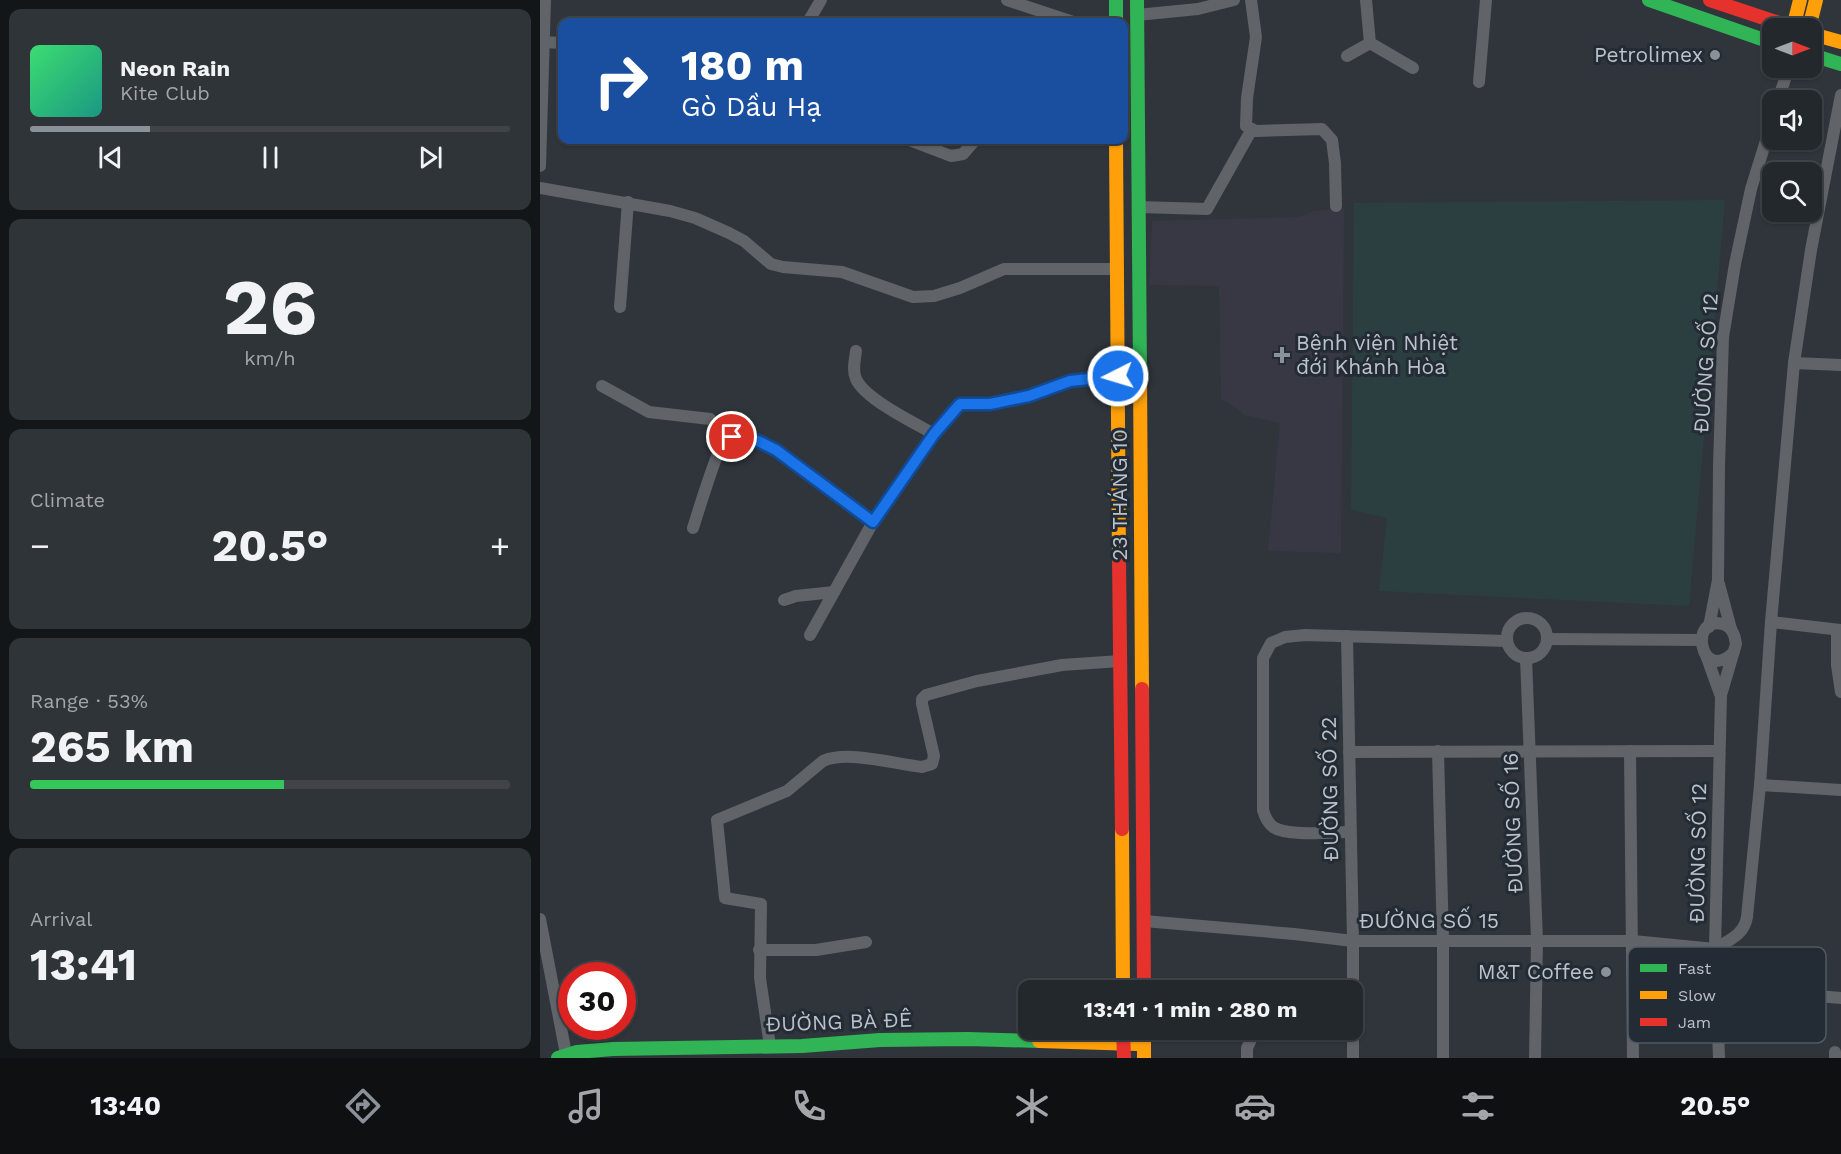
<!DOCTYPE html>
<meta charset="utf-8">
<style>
:root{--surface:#23282c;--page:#2f3438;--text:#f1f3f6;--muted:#a3a6a9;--line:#404448;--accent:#8a9198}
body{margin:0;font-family:"Work Sans",sans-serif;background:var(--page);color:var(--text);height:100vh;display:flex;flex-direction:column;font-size:22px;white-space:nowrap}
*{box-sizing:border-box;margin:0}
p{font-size:20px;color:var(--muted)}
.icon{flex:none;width:33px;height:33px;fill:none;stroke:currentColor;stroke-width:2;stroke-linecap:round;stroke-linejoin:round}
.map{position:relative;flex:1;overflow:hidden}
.sheet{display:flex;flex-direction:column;gap:9px;padding:9px;background:#131618;width:540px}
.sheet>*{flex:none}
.top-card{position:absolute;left:18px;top:18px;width:570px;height:126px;border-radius:12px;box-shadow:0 2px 4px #0004,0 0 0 2px var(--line);background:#1a4fa0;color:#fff;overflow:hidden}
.needle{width:39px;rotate:90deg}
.controls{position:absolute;left:1222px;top:18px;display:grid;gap:12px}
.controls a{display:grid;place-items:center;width:60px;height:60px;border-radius:12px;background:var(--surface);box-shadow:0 2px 4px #0004,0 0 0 2px var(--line);font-size:30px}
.speed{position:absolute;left:18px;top:962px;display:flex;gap:12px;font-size:30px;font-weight:700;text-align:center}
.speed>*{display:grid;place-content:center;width:78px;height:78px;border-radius:50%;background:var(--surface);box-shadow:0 2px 4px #0004,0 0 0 2px var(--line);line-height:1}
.speed .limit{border:9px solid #d22;background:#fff;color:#111}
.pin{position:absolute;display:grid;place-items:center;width:51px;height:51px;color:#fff;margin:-26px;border:3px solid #fff;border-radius:50%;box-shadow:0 2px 6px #0007}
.me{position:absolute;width:66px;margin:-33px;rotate:265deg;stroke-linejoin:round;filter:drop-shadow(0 0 4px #0008)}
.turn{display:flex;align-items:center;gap:21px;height:126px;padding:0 24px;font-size:27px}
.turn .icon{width:78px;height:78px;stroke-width:2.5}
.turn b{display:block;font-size:42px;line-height:51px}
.big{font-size:45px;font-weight:700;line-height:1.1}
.sheet .card{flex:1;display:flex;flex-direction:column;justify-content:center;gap:9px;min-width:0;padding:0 21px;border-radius:12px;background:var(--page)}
.sheet .dial{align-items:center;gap:0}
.dial b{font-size:78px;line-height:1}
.song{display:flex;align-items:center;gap:18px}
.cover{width:72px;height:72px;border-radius:9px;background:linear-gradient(135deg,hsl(140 70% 55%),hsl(170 70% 35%))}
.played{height:6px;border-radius:3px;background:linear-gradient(90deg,var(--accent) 25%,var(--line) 25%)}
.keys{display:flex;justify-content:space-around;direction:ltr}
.heat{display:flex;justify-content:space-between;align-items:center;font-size:33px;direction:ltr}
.charge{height:9px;border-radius:4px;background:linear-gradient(90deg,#34c759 53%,var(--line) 0)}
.trip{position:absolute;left:478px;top:980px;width:345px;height:60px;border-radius:12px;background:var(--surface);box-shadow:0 2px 4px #0004,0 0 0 2px var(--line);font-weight:700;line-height:60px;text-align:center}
.dock{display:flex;height:96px;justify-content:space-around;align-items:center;background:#0e1012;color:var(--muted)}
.dock .icon{width:42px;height:42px}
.dock .active{color:var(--accent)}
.dock b{font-size:27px;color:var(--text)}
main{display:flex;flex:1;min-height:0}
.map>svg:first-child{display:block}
.medical{fill:#383844}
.green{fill:#2c3f40}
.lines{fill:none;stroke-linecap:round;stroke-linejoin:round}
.street{stroke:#606468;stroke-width:12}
.fast{stroke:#30b455;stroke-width:14}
.slow{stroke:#ff9f0a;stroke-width:14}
.jam{stroke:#e5322d;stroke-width:14}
.route-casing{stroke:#114b97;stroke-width:15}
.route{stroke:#1a73e8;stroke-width:10}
.poi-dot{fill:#8a9198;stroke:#232c35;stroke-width:2}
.labels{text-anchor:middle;stroke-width:6;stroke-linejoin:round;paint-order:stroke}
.poi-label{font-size:21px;fill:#bbc2ca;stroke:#232c35;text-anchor:end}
.street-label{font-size:21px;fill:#bbc2ca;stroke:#232c35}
.key{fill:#232c35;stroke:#515962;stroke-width:1.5}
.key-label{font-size:16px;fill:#bbc2ca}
</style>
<main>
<section class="sheet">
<div class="card">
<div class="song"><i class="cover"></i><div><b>Neon Rain</b><p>Kite Club</p></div></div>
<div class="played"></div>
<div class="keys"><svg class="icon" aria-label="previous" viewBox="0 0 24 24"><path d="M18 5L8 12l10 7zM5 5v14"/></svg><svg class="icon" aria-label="pause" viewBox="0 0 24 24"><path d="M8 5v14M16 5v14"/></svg><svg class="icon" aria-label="next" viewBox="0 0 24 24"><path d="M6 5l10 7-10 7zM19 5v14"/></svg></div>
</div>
<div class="card dial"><b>26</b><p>km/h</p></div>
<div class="card"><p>Climate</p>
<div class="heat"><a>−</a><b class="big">20.5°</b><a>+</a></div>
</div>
<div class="card"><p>Range · 53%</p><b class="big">265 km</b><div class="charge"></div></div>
<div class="card"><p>Arrival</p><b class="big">13:41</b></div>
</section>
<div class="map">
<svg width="1301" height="1058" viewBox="0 0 1301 1058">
<rect width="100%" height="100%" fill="#2f353b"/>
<path class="medical" d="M804,208L801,553L728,551L740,423L704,415L699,410L681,399L679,286L609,285L612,221L759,217L774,211Z"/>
<path class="green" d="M1185,200L1149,606L839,591L847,518L811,510L814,203Z"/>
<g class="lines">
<g class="street">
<path d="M467,0L533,22"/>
<path d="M711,0L716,37L707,98L706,126L716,131L782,129L792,140L795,163L796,206"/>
<path d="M597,15L658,9L694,0"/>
<path d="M268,22L281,0"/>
<path d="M3,42L22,43"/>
<path d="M830,43L873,68"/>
<path d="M807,56L830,43L826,0"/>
<path d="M939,82L946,0"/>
<path d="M1238,100L1247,73"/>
<path d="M369,140L411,156L423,154L435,140"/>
<path d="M0,166L5,0"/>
<path d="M0,188L130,211L155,218L189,233L204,241L231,264L243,267L302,272L373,297L394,296L420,288L464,269H578"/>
<path d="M599,207L667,209L712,129"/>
<path d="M80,307L88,202"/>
<path d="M316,351C315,360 312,370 316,379C325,399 374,423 394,434"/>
<path d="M1254,363L1301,365"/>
<path d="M62,386L109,412L170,419L189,438"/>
<path d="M153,528C158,513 177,448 185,440C193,433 217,441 226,444L333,522L394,434L419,404H450L489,396L530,381L578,376"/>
<path d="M1179,584L1191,629"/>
<path d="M244,600L256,596L294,592"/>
<circle cx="987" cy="638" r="20"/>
<path d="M1231,622L1301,630"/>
<path d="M1169,627L1178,580L1179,466L1183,337L1195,264L1211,189L1233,118"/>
<path d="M1297,630V665L1301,692"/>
<path d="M270,635L333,522"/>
<path d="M807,636L813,941V1058"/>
<path d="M1007,639L1161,640"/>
<path d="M1166,655L1180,694"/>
<path d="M986,658L997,940L995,1058"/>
<path d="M898,751L903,941V1058"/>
<path d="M1090,751L1093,1058"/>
<path d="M809,752L1179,751"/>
<path d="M1220,785L1301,790"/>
<path d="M810,832C792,832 747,837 733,827C727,822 725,817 723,810V658L731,643L745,637L765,635L967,641"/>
<path d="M0,919L26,1054"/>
<path d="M604,921L754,934L813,941H1093L1175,949"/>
<path d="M1175,949C1189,940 1204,935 1207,917L1220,785L1231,622L1254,363L1271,250L1301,95"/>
<path d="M219,950H276L326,942"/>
<path d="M1177,987L1301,998"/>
<path d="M230,1046L220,978L221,904L185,898L177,820L247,791L283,761C308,750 354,764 382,767L392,764L394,756L382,704V699L386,695L437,681L522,665L580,661"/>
<path d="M1295,1052V1058"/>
<path d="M707,1058V1048L716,1029"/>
<path d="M1179,1058L1175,949L1181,695L1196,644C1195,636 1193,628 1185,625C1148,611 1159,686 1194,652"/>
</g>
<g class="fast">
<path d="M576,0V22"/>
<path d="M597,0L600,371"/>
<path d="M1109,0L1233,43"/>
<path d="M1272,55L1301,64"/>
<path d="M1247,73L1251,68"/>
<path d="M18,1058L37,1052L73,1049L262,1046L340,1040L428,1039L499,1041"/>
</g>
<g class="slow">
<path d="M1253,28L1260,0"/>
<path d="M1269,28L1276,0"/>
<path d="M1272,34L1301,42"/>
<path d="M576,140L579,559"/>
<path d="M600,371L602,689"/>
<path d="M582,829L583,990"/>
<path d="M604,1029V1058"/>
<path d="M499,1041L597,1044"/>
</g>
<g class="jam">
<path d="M1170,0L1254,28"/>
<path d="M579,559L582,829"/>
<path d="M602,689L604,990"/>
<path d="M583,1029L584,1058"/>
</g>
</g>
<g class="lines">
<g class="route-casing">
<path id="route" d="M192,437L218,441L236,450L333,522L394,434L420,404H450L489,396L530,381L578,376"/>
</g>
<use href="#route" class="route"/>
</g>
<g class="poi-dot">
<circle cx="1175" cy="55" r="6"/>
<path d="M739 346h6v6h6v6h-6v6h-6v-6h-6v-6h6z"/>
<circle cx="1066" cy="972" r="6"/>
</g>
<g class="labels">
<g class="poi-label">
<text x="1163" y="62">Petrolimex</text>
<text x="756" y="350" text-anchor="start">Bệnh viện Nhiệt<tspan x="756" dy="24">đới Khánh Hòa</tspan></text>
<text x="1054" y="979">M&amp;T Coffee</text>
</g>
<g class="street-label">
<text transform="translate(1166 363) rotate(-86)" y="7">ĐƯỜNG SỐ 12</text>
<text transform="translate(580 495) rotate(-90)" y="7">23 THÁNG 10</text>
<text transform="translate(790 789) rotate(-91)" y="7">ĐƯỜNG SỐ 22</text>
<text transform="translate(973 823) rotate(-92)" y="7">ĐƯỜNG SỐ 16</text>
<text transform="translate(1158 853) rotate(-89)" y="7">ĐƯỜNG SỐ 12</text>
<text x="889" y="928">ĐƯỜNG SỐ 15</text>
<text transform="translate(299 1022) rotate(-2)" y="7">ĐƯỜNG BÀ ĐÊ</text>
</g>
</g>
<rect x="1088" y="947" width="198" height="96" rx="9" class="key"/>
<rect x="1100" y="964" width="27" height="8" fill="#30b455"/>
<rect x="1100" y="991" width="27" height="8" fill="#ff9f0a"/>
<rect x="1100" y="1018" width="27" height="8" fill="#e5322d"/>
<g class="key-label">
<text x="1138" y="974">Fast</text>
<text x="1138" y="1001">Slow</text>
<text x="1138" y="1028">Jam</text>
</g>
</svg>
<div class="controls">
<a><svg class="needle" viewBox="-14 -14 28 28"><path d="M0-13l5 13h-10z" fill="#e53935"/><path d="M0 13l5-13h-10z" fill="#a3a6a9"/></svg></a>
<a><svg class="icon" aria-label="sound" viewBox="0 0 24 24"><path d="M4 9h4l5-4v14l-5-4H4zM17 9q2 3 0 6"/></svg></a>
<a><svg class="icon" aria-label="search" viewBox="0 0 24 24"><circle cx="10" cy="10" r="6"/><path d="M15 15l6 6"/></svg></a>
</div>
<div class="speed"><div class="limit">30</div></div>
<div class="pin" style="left:192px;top:437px;background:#d93025"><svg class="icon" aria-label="arrive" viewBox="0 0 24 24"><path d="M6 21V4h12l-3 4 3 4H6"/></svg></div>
<svg class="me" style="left:578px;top:376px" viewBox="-20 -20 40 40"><circle r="17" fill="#1a73e8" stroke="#fff" stroke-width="3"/><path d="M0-11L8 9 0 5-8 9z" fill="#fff"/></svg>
<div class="trip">13:41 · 1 min · 280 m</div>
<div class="top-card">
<div class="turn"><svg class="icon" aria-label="right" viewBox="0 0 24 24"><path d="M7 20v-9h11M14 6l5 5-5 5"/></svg><div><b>180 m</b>Gò Dầu Hạ</div></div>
</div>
</div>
</main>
<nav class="dock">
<b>13:40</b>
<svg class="icon active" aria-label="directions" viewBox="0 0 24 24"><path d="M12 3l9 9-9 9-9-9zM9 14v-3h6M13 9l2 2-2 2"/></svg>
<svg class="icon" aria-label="music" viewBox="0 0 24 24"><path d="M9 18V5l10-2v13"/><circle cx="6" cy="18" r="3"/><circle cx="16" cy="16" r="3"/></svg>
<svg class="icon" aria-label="phone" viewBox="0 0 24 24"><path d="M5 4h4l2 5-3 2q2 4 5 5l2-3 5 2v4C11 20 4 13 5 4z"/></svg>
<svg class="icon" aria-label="climate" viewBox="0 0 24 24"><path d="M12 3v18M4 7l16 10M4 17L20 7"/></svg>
<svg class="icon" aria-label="car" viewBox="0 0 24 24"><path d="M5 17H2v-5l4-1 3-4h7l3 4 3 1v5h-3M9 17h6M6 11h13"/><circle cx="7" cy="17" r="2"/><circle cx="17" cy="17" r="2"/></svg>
<svg class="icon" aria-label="filters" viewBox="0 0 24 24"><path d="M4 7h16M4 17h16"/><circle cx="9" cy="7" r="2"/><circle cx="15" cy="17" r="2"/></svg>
<b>20.5°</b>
</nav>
